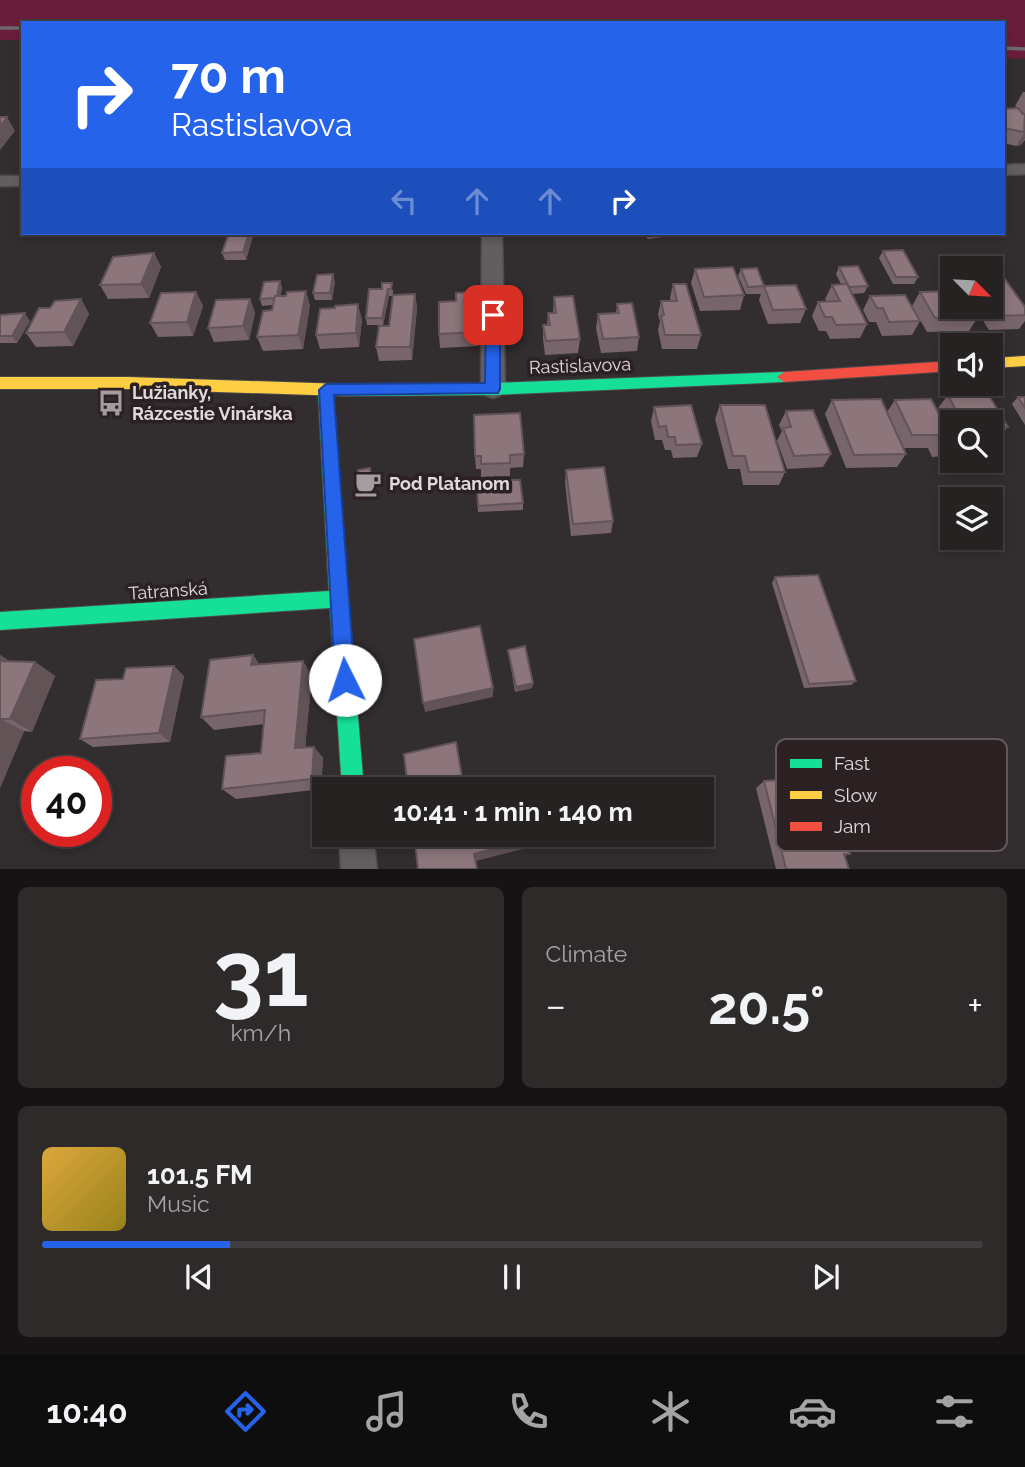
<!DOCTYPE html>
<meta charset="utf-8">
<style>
:root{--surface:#262222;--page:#2e2a2a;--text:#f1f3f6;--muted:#a4a4a5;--line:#423f40;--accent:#2563eb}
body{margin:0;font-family:Raleway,sans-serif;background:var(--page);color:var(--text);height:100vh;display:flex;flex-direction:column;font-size:26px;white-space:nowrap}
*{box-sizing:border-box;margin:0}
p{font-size:23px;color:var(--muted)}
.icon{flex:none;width:38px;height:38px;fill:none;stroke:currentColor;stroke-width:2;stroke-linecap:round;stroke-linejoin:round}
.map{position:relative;height:869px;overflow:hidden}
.side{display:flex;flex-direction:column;gap:18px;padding:18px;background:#151313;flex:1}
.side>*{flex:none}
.banner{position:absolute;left:21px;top:21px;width:984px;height:214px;border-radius:0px;box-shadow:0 4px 10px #0003,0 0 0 2px var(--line);background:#2563eb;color:#fff;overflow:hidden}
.needle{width:46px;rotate:114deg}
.controls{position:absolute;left:940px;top:256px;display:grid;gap:14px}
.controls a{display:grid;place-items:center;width:63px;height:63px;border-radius:0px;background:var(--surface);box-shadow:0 4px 10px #0003,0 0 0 2px var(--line);font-size:35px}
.speed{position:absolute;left:21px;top:756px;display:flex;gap:14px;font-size:35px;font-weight:700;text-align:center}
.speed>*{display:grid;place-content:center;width:91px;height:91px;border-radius:50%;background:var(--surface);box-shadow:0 4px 10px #0003,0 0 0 2px var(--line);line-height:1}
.speed .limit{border:10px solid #d22;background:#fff;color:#111}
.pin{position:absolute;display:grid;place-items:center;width:60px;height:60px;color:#fff;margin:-30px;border-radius:14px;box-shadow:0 4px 10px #0006}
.me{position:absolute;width:77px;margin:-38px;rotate:356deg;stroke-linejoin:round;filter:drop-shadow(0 0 5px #0008)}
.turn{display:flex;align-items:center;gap:24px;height:147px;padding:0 35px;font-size:32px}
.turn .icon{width:91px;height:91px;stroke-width:2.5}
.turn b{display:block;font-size:49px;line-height:60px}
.lanes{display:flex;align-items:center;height:66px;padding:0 35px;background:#0003;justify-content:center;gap:35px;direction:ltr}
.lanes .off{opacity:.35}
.big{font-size:52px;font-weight:700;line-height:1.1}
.side .widget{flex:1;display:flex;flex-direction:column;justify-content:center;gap:10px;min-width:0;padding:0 24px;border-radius:10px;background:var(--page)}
.side .dial{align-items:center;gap:0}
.dial b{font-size:91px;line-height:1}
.song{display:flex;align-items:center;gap:21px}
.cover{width:84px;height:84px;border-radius:10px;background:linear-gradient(135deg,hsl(40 70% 55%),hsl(50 70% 35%))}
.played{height:7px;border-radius:4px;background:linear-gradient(90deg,var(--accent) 20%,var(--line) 20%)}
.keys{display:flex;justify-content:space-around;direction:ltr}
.heat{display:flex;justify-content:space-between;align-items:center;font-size:38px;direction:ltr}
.side .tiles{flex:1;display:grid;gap:18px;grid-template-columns:1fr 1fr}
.widget:last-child{grid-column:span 2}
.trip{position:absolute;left:312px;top:777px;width:402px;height:70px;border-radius:0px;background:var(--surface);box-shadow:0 4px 10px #0003,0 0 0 2px var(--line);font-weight:700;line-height:70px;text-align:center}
.tabs{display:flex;height:112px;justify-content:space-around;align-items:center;background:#0f0e0e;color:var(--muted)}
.tabs .icon{width:49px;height:49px}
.tabs .active{color:var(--accent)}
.tabs b{font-size:32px;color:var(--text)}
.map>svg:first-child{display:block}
.green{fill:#6a1d3b}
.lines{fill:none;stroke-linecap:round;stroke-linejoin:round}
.street-casing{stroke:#4e494a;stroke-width:3}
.fast-casing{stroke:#4e494a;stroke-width:2}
.slow-casing{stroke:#4e494a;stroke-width:2}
.jam-casing{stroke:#4e494a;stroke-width:2}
.street{fill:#625d5e;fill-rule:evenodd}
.fast{fill:#16e098;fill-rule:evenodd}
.slow{fill:#ffcf43;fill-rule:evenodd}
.jam{fill:#f24e42;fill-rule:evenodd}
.rail{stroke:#6d696a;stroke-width:3.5}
.wall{fill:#78656b}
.shaded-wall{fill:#625357}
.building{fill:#8c767c;stroke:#625357;stroke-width:2}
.route{fill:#2563eb;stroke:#184099;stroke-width:2}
.labels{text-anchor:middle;stroke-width:7;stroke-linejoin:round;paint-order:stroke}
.street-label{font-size:18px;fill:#e1dadb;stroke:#2b2123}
.poi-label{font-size:18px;font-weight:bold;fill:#e1dadb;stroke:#2b2123;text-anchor:start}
.key{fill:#2b2123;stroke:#62585a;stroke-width:2}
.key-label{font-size:19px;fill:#e1dadb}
</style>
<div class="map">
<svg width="1025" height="869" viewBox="0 0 1025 869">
<rect width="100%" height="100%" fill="#322d2e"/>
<path class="green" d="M0,0H1025V59L1003,58V23H23V40H0Z"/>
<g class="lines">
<g class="street-casing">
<g id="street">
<path d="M1025,164V174L1003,175V165Z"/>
<rect x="0" y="176" width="23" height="10"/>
<path d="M482,233H502L505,389L501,395L493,398L485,395L481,389Z"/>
<path d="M339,835H373L377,869H341Z"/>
</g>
</g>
<g class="fast-casing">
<g id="fast">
<path d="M784,372L791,377L784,382L493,395L343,396L335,390L343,384L493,383Z"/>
<path d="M326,384L334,390L335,438L364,789H342L330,608L0,630V612L329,591L318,390Z"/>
</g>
</g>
<g class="slow-casing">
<g id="slow">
<path d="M1025,356V366L990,368V358Z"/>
<path d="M0,377H128L343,384L351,390L343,396L128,389H0Z"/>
</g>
</g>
<g class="jam-casing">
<path id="jam" d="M952,361V371L784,382L777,377L784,372Z"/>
</g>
<use href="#street" class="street"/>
<use href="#fast" class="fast"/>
<use href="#slow" class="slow"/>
<use href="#jam" class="jam"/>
<g class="rail">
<path d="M0,28H23"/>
<path d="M1003,48L1025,49"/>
</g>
</g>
<g class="wall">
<path d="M1023,92H1025V140L1021,145L1016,146L1003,143V109L1018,108L1015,106Z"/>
<rect x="338" y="233" width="18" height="2"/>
<path d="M571,233H614L613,234L572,235Z"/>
<path d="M635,233H663L662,237L648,239L643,233Z"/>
<path d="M253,236L246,260H225L222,253Z"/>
<path d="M883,251L918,277L914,284H893L879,258Z"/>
<path d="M154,253L161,267L149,298L108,299L100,285Z"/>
<path d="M995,265L1025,307V321L1019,329L989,330L975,308L976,306H990V268H979L980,266Z"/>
<path d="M839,267L868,286L864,293L852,294L867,324L860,338L830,339L826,331H819L812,316L818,302H827L825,299L832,285L841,284L836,274Z"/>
<path d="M695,269L744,295L740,310L700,311L691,283Z"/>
<path d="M741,269L764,286L806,309L800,323L768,324L759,300L761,294H746L738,276Z"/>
<path d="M280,281L282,288L280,296L310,305L303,349L263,351L257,337L272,310L273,305L262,306L260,299Z"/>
<path d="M335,282L332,300H315L313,293Z"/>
<path d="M382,283L393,290V296H389L383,325H367L366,318L382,289Z"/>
<path d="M673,284L701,335L697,349H662L658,330L660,321L658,315L661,301H671L670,298Z"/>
<path d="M196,292L203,306L193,336L158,337L150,323Z"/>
<path d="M476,292L478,346L440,348L439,334L456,301Z"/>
<path d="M920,292L978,317L969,331L927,332L912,306Z"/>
<path d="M415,294L417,308L412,360L379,361L376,347L389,326Z"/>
<path d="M870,296L920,321L912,335L882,336L876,322H869L863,310Z"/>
<path d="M554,297L580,339L578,353L545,355L543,339V325H547L548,313H553Z"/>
<path d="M81,299L89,314L73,346L36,347L26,333L50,308Z"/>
<path d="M250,299L255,313L249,340L214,342L208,328Z"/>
<path d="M617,304L639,337L637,351L601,353L596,328L598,314L616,313Z"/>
<path d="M0,315L30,321L17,343H0Z"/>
<path d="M362,319L359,347L320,349L316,335Z"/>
<path d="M948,395L1008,427L996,440L997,443L990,451V422H952V435L938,408Z"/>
<path d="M1018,397H1025V425L1012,404Z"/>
<path d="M832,400L887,412L895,400L952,438V447L944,456L932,457L928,448H904L906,454L897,467L846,468L825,414Z"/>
<path d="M720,405L785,472L779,485H743L740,469H728L715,419Z"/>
<path d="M654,407L702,444L697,457L673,458L671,450H665L662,440H655L651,421Z"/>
<path d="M786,411L831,454L823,467L787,469L777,441L782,431L779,425Z"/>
<path d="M524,454L523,467L510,468V476L481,477V469H476L475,456Z"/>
<path d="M566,470L613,521L611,533L571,536L565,483Z"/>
<path d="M507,484L523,503V510L478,512L477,486Z"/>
<path d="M775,577L856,681L851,685L804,688L772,583Z"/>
<path d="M508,650L533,683L532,688L515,692Z"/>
<path d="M0,655L9,661L35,662L55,676L32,732L24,731L0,788Z"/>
<path d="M253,655L259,664L312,675L305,747H314L323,758L321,789L236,799L222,789L261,753L264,724L214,730L201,717Z"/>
<path d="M184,676L170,742L93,747L80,739Z"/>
<path d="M764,781L820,792L850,854L845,856L849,869H776L756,788Z"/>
</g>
<g class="shaded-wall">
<path d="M7,117L15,131L0,150V126Z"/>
<path d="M1025,132V138L1021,145L1016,146Z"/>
<path d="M249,233H252L253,236L246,260L243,252Z"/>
<path d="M649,233H663L662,237L648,239Z"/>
<path d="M154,253L161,267L149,298L141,284Z"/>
<path d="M333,274L335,282L332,300L330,293Z"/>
<path d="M280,281L282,288L279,305L276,298Z"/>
<path d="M388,289L389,296L383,325L382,318Z"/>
<path d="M306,291L310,305L303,349L298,335Z"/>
<path d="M196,292L203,306L193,336L187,322Z"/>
<path d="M415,294L417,308L412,360L410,347Z"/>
<path d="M81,299L89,314L73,346L64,332Z"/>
<path d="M250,299L255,313L249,340L243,326Z"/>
<path d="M358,304L362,319L359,347L356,333Z"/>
<path d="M25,313L30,321L17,343L12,336Z"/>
<path d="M370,468L373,493L361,495L359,489Z"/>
<path d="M0,655L17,667H0Z"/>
<path d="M253,655L263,670L251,665Z"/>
<path d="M303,661L312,675L304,760L295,748Z"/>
<path d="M35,662L55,676L32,732L10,719Z"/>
<path d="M174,666L184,676L170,742L159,733Z"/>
<path d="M533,683L532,688L515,692L516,687Z"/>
<path d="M493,688V697L425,712L423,703Z"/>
<path d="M1,719L24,731L0,788V722Z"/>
<path d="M314,747L323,758L321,789L312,779Z"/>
<path d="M524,841L523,849L476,861L477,869L474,854Z"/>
</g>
<g class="building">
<path d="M1018,108L1023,114H1025L1024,132L1003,128V109Z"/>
<path d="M0,117H7L0,126Z"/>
<path d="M229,233H249L243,252L222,253Z"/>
<path d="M903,250L918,277H896L883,251Z"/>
<path d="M154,253L141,284L100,285L113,257Z"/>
<path d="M995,265L1025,307V315L999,316L990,303V294L999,293L990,281V268H982L980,266Z"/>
<path d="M858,266L868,286L849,287L839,267Z"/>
<path d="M733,267L744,295L704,297L695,269Z"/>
<path d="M757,268L764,286L748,287L741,269Z"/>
<path d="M333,274L330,293H313L317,275Z"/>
<path d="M280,281L277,296H275V298L260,299L264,282Z"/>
<path d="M382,283H392L391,289H388L382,318H366L369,289H382Z"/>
<path d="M673,284H686L701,335H665L661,316L664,315L661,301H677Z"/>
<path d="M847,284L867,324L836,325L832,317H825L818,302L840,301L832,285Z"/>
<path d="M796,285L806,309L773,310L764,286Z"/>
<path d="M306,291L298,335L257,337L263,311L272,310L275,296H286L287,292Z"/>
<path d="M952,291V306H971L978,317L935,318L920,292Z"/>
<path d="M196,292L187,322L150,323L161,293Z"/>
<path d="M476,292L477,332L439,334V302L456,301V293Z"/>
<path d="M415,294L410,347H376L379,326H389L393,295Z"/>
<path d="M905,295L920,321L889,322L883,308H877L870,296Z"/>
<path d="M573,296L580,339L546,341L543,325H550L548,313H556L554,297Z"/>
<path d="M81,299L64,332L26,333L39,308H50L55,301Z"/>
<path d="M250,299L243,326L208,328L216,300Z"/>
<path d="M632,303L639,337L603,339L598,314L619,313L617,304Z"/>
<path d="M358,304L356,333L316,335L320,309L335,308V306Z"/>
<path d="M25,313L12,336H0V315Z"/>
<path d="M987,392L1008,427L990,428V422H962L948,395Z"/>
<path d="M1018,397H1025V408Z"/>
<path d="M881,399L906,454L854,455L832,400Z"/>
<path d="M931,399L952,438V443H943L938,435H912L895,400Z"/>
<path d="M691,405L702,444L676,445L675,437H668L666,426L659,427L654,407Z"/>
<path d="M720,405H765L785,472H749L745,456H733Z"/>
<path d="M813,410L831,454L794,456L783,428L791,427L786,411Z"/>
<path d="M520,413L524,454L510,455V463L481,464V456H475L474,415Z"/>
<path d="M990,432L997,443L990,444Z"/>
<path d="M604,467L613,521L573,524L566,470Z"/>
<path d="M370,468L372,486L359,489L358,470Z"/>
<path d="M507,480H520L523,503L478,506L477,486L507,484Z"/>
<path d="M818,575L856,681L809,684L775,577Z"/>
<path d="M480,626L493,688L423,703L414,639Z"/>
<path d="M525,646L533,683L516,687L508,650Z"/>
<path d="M253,655L251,665L303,661L295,748L314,747L312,779L222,789L226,756L261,753L265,710L201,717L210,660Z"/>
<path d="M0,661L35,662L10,719H1L0,722Z"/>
<path d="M174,666L159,733L80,739L96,680L123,679L126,668Z"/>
<path d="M456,742L464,789H408L404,754Z"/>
<path d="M816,777L820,792L831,791L850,854H844L849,869H786L764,781Z"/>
<path d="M512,783L513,789H488Z"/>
<path d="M414,835H522L524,841L474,854L477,869H418Z"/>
</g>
<path class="route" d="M493,310L500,315V389L498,393L334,395L355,680L352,687L345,690L338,687L335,680L319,390L326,384L485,383L486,315Z"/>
<defs>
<g id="bus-bare" transform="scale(2.1)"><path d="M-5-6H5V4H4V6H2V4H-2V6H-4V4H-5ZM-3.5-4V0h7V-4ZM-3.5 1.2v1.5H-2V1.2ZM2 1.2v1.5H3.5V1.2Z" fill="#a49d9e" stroke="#2b2123" stroke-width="2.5" paint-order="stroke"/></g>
<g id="cafe-bare" transform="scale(2.1)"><path d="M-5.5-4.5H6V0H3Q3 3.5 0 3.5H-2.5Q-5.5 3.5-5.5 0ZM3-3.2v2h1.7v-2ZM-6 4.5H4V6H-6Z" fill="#a49d9e" stroke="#2b2123" stroke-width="2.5" paint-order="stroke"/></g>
</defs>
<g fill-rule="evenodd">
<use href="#bus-bare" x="111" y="403"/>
<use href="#cafe-bare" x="368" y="484"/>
</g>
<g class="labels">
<g class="street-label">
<text transform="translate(580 366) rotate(-2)" y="6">Rastislavova</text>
<text transform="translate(168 591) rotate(-4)" y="6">Tatranská</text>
</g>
<g class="poi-label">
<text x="132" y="399">Lužianky,<tspan x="132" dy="21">Rázcestie Vinárska</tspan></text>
<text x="389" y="490">Pod Platanom</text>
</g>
</g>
<rect x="776" y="739" width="231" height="112" rx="10" class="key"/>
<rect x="790" y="759" width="32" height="9" fill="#16e098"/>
<rect x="790" y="791" width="32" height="8" fill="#ffcf43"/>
<rect x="790" y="822" width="32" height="9" fill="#f24e42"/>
<g class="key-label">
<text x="834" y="770">Fast</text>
<text x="834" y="802">Slow</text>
<text x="834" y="833">Jam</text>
</g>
</svg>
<div class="controls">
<a><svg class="needle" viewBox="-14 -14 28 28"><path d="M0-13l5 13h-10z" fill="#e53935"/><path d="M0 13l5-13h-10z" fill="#a4a4a5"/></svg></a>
<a><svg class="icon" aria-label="sound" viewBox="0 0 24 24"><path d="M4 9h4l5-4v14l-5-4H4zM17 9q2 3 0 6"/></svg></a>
<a><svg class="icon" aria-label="search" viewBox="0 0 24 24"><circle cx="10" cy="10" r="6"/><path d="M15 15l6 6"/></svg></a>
<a><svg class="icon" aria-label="layers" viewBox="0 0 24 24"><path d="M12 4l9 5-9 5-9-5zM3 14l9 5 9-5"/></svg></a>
</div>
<div class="speed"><div class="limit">40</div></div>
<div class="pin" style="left:493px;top:315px;background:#d93025"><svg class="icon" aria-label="arrive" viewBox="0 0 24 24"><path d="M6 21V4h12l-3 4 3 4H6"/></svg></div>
<svg class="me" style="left:345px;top:680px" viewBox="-20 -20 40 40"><circle r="19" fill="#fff"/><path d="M0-13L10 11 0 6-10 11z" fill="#2563eb"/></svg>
<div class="trip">10:41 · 1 min · 140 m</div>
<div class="banner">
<div class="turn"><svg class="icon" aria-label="right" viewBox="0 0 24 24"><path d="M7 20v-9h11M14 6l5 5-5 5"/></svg><div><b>70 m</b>Rastislavova</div></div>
<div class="lanes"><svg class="icon off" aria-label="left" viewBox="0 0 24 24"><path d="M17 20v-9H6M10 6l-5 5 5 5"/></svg><svg class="icon off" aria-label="ahead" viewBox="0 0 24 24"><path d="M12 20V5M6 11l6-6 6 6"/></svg><svg class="icon off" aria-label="ahead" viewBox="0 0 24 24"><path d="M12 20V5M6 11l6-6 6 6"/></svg><svg class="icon" aria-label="right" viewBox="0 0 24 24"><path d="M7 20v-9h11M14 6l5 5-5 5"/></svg></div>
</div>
</div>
<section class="side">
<div class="tiles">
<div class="widget dial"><b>31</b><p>km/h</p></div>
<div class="widget"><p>Climate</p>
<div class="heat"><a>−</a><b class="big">20.5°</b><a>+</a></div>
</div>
<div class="widget">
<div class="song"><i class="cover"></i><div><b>101.5 FM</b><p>Music</p></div></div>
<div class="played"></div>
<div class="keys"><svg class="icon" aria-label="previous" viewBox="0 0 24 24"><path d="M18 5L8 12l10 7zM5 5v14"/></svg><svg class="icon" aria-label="pause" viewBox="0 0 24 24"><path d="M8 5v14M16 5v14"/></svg><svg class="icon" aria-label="next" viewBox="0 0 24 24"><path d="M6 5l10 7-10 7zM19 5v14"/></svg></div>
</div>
</div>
</section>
<nav class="tabs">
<b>10:40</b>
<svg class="icon active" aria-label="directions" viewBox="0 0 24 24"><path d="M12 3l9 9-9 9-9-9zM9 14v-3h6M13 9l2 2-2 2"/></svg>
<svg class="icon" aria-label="music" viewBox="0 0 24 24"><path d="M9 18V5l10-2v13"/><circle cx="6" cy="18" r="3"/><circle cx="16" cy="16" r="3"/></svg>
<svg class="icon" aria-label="phone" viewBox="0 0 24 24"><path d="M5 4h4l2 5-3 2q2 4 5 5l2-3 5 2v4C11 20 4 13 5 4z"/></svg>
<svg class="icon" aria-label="climate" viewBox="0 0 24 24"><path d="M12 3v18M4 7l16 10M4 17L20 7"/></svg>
<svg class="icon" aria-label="car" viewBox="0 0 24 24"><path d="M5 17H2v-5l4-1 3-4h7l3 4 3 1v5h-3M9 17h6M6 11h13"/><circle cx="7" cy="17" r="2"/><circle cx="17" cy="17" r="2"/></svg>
<svg class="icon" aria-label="filters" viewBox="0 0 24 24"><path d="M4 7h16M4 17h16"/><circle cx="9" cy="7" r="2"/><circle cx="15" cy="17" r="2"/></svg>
</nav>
